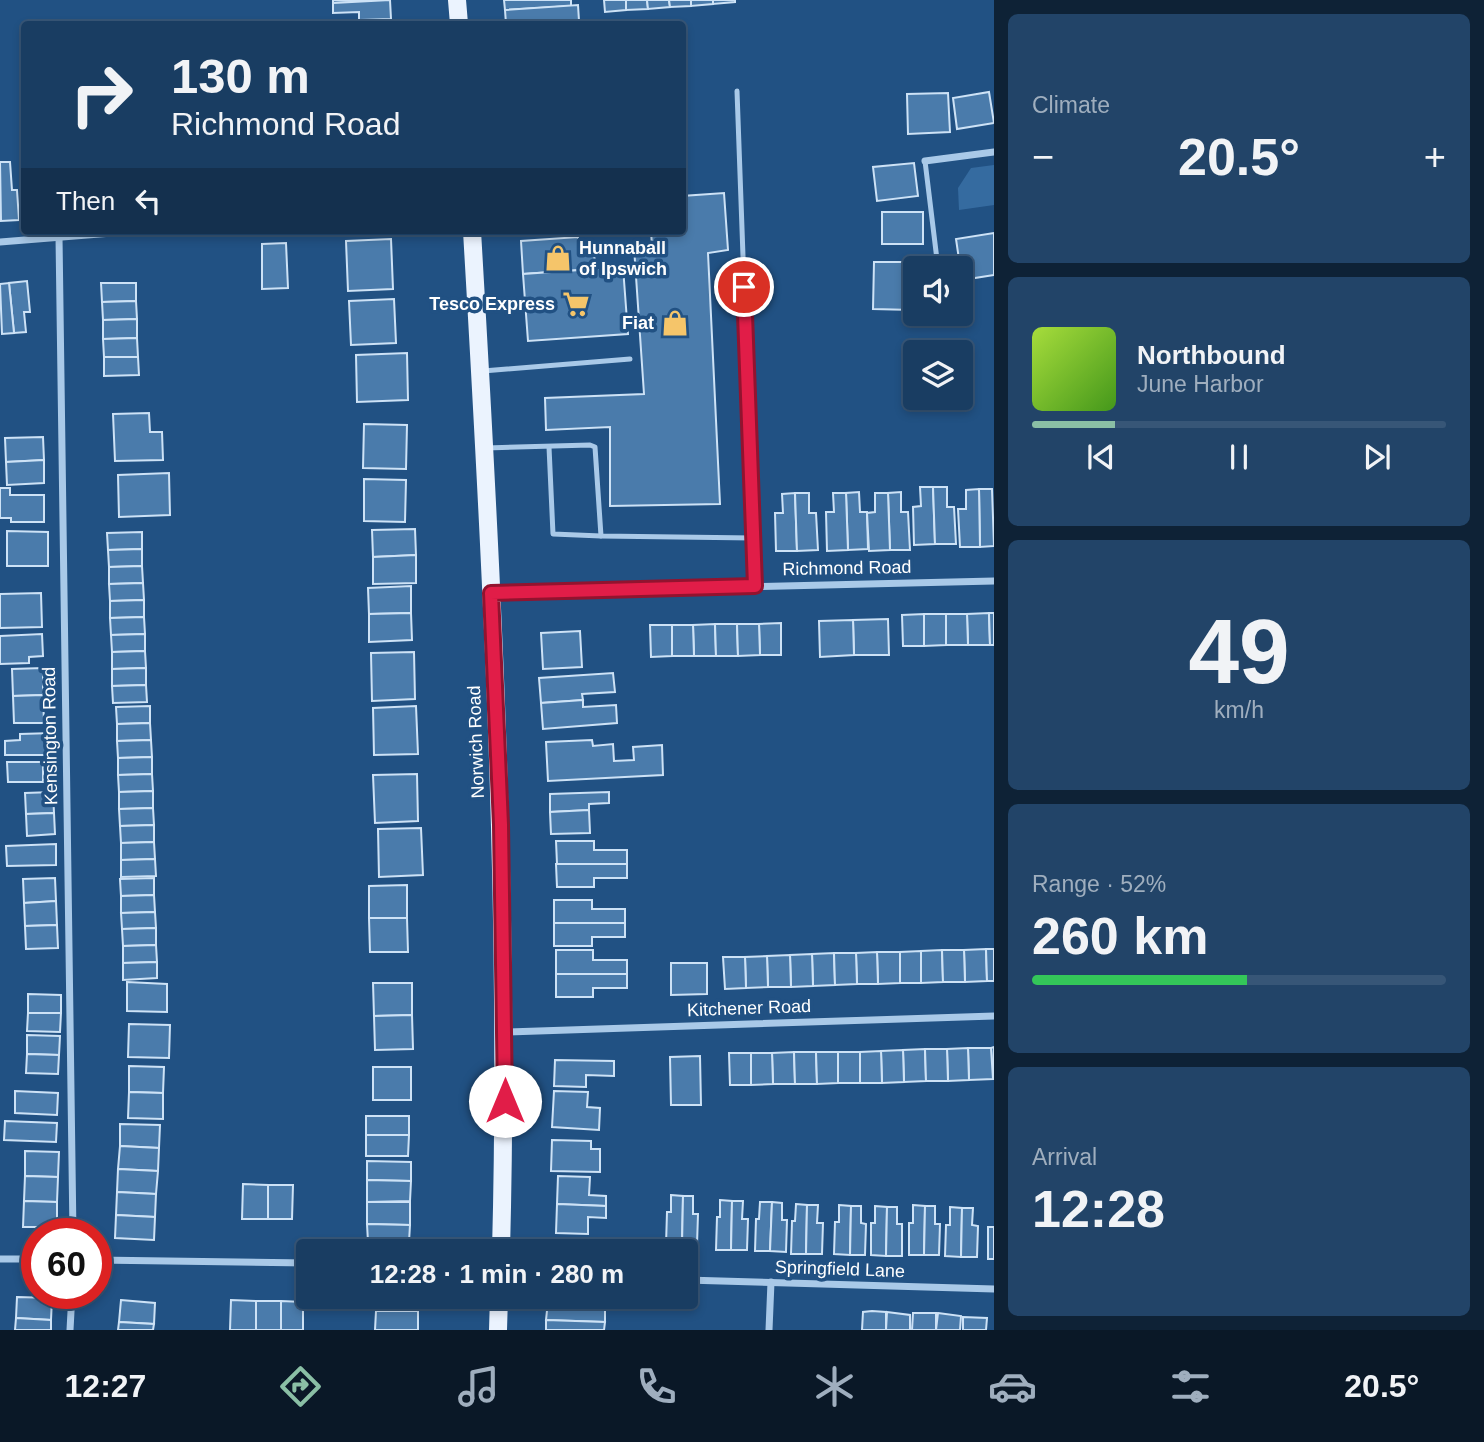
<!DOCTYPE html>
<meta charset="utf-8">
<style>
:root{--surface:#193d62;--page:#224468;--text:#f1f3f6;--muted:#9faebe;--line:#375677;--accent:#8abfa5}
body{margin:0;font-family:Helvetica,sans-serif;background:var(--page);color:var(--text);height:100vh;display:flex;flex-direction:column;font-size:26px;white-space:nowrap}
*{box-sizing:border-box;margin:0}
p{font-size:23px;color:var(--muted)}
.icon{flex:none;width:38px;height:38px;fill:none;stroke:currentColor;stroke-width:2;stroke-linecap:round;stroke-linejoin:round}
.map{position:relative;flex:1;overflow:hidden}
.panel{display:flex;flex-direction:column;gap:14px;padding:14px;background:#0e2236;width:490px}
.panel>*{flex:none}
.banner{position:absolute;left:21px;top:21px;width:665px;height:214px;border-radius:7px;box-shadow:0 4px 10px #0003,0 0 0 2px var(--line);background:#193d62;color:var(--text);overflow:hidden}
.tools{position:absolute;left:903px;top:256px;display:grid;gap:14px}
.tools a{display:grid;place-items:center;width:70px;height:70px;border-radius:7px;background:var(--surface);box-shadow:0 4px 10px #0003,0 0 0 2px var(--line);font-size:35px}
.speed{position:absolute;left:21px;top:1218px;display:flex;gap:14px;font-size:35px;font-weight:700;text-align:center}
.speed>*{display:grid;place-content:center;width:91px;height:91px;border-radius:50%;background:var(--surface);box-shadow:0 4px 10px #0003,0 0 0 2px var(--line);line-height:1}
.speed .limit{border:10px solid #d22;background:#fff;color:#111}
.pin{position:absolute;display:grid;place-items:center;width:60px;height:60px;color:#fff;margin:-30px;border:4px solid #fff;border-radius:50%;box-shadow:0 2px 7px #0007}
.me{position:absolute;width:77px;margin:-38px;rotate:0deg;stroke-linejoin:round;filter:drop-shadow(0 0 5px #0008)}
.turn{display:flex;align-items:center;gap:24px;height:147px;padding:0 35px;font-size:32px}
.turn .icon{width:91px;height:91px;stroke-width:2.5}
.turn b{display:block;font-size:49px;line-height:60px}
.then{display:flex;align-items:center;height:66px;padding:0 35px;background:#0003;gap:14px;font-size:26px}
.big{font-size:52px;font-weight:600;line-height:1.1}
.panel .widget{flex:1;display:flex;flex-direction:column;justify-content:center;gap:10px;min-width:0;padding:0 24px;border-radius:10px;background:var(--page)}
.panel .dial{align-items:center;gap:0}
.dial b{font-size:91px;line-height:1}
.song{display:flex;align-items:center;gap:21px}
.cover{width:84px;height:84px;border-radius:10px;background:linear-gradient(135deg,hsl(80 70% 55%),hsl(100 70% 35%))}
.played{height:7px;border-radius:4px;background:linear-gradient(90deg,var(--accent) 20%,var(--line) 20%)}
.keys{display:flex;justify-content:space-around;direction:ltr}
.heat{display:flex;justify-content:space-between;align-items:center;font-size:38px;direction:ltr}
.charge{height:10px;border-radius:5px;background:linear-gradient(90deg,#34c759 52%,var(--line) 0)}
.trip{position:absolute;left:296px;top:1239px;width:402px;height:70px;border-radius:7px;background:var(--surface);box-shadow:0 4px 10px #0003,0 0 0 2px var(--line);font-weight:600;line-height:70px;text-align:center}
.menu{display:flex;height:112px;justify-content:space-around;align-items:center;background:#0a1827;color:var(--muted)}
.menu .icon{width:49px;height:49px}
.menu .selected{color:var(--accent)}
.menu b{font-size:32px;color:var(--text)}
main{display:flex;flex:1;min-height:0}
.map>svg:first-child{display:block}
.green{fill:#356ba0}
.building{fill:#4a7bab;stroke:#cde2f6;stroke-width:2}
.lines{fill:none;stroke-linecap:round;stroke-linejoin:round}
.lane{stroke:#a9c9e8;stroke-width:5}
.street{stroke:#a9c9e8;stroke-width:7}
.primary{stroke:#ebf3fe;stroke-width:18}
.route-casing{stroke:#92132f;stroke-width:18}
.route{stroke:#e11d48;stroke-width:12}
.labels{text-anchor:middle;stroke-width:7;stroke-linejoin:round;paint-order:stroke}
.poi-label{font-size:18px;font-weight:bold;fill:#fff;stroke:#215183;text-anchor:end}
.street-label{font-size:18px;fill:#fff;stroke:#215183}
</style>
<main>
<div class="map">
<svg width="994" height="1330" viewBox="0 0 994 1330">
<rect width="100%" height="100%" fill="#215183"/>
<path class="green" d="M994,165V205L959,210L958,188L971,168Z"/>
<g class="building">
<path d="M333,0H390L333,3Z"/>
<path d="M390,0L391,19L359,20V12L333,13V3Z"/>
<path d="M504,0H571V6L505,10Z"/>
<path d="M604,0H626V10L605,12Z"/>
<path d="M626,0H647L648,9L626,10Z"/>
<path d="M647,0H669L670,7L648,9Z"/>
<path d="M669,0H691V6L670,7Z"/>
<path d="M691,0H713V4L691,6Z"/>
<path d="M713,0H735V2L713,4Z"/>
<path d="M578,5L579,21L540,24H506L505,10Z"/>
<path d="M989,92L994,123L957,129L953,98Z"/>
<path d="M948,93L950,132L908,134L907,94Z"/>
<path d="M0,162H10L12,190H17L19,220L1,221Z"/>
<path d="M914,163L918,196L877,201L873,167Z"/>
<path d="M724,193L728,250L708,253L720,504L610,506V427L546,430L545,398L644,394L634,247L652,246L651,231H682V196Z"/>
<rect x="882" y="212" width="41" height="32"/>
<path d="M521,231H605V234L522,235Z"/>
<path d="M994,233V275L962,280L956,239Z"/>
<path d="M578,237V247L594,246L595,269L523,274L521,241Z"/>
<path d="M391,239L393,289L348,291L346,241Z"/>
<path d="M286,243L288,288L262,289V244Z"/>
<path d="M874,262H913V310L873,309Z"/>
<path d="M623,267L628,334L528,341L523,274Z"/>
<path d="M27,281L30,312H24L26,332L14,333L9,283Z"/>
<path d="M9,283L14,333L2,334L0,284Z"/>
<path d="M101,283H136V301L102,302Z"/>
<path d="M394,299L396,343L351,345L349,301Z"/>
<path d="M136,301L137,319L103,320L102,302Z"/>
<path d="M137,319V338L103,339V320Z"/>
<path d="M137,338L138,357H104L103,339Z"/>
<path d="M407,353L408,400L357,402L356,355Z"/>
<path d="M104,357H138L139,375L104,376Z"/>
<path d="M149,413L150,432H162L163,460L115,461L113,414Z"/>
<path d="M364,424L407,425L406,469L363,468Z"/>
<path d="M43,437L44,460L6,462L5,438Z"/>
<path d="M44,460V483L7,485L6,462Z"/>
<path d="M169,473L170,515L119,517L118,475Z"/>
<path d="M364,479L406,480L405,522L364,521Z"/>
<path d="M920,487H933L935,544L914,545L913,507L921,506Z"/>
<path d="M933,487H947V507H954L956,544H935Z"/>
<path d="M0,488H10V495H44V522H11V518H0Z"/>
<path d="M979,489H992L994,546L980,547Z"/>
<path d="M979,489L980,547H960L958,509H966V490Z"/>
<path d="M859,492L860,512H867L868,549L848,550L846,493Z"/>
<path d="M901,492V512H908L910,550H890L888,493Z"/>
<path d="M795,493L797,551H776L775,513H783L782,494Z"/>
<path d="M795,493H809V513H816L818,550L797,551Z"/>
<path d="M833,493H846L848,550L827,551L826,512H834Z"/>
<path d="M875,493H888L890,550L869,551L867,513L875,512Z"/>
<path d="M415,529L416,555L373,557L372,530Z"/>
<path d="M7,531L48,532V566H7Z"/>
<path d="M142,532V549L108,550L107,533Z"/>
<path d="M142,549V566L109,567L108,550Z"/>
<path d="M416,555V583L373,584V557Z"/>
<path d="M142,566L143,583L109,584V567Z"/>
<path d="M143,583L144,600L110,601L109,584Z"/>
<path d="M411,586V613L369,614L368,588Z"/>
<path d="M41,593L42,627L0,628V594Z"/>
<path d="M144,600V617L110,618V601Z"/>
<path d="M411,613L412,640L369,642V614Z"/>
<path d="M989,613L990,645H968L967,614Z"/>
<path d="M989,613H994V645H990Z"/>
<path d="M924,614V646H903L902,615Z"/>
<path d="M924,614H946V645L924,646Z"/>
<path d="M946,614H967L968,645H946Z"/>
<path d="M144,617L145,634L111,635L110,618Z"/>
<path d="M888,619L889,655H854L853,620Z"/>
<path d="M853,620L854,655L820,657L819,621Z"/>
<path d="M781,623V655H760L759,624Z"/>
<path d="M715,624L716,656H694L693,625Z"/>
<path d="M715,624H737L738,656H716Z"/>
<path d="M737,624H759L760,655L738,656Z"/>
<path d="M650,625H672V656L651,657Z"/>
<path d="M672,625H693L694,656H672Z"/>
<path d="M580,631L582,667L543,669L541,633Z"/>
<path d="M42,634L43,656L29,657V663L0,664V636Z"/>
<path d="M145,634V651L112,652L111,635Z"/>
<path d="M145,651L146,668L112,669V652Z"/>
<path d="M414,652L415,699L372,701L371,653Z"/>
<path d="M43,668V695L13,696L12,669Z"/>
<path d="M146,668V685L112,686V669Z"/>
<path d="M613,673L615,692L582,694L583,700L541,703L539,678Z"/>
<path d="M146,685L147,702L113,703L112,686Z"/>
<path d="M43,695L44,723H14L13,696Z"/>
<path d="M583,700V707L616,705L617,723L543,729L541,703Z"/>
<path d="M150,706V723L117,724L116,707Z"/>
<path d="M416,706L418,754L374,755L373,708Z"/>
<path d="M150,723L151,740L117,741V724Z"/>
<path d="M53,733L54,755H5V741L20,740V734Z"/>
<path d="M151,740L152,757L118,758L117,741Z"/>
<path d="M592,740L593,746L613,744L614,761L634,760L633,747L662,745L663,775L548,781L546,742Z"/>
<path d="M152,757V774L118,775V758Z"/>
<path d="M7,762H43V782H8Z"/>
<path d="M152,774L153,791L119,792L118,775Z"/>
<path d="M417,774L418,821L375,823L373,775Z"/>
<path d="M153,791V808L119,809V792Z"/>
<path d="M53,792L54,813L26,814L25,793Z"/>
<path d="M609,792V803L589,804V810L550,812V794Z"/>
<path d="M153,808L154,825L120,826L119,809Z"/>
<path d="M589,810L590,833L551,834L550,812Z"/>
<path d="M54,813L55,834L27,836L26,814Z"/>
<path d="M154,825V842L121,843L120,826Z"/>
<path d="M421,828L423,875L379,877L378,829Z"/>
<path d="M556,841H594V850H627V864H557Z"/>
<path d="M154,842L155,859L121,860V843Z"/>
<path d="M56,844V865L7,866L6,846Z"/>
<path d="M155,859L156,876L121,877V860Z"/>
<path d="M556,864H627V878H594V887H557Z"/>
<path d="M55,878L56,901L24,903L23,879Z"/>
<path d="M154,878V895L121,896L120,879Z"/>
<path d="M407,885V918H369V886Z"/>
<path d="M154,895L155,912L121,913V896Z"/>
<path d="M554,900H592V909H625V923H554Z"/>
<path d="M56,901L57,925L25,926L24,903Z"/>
<path d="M155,912L156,928L122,929L121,913Z"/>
<path d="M369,918H407L408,952H370Z"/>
<path d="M554,923H625V937H592V946H554Z"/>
<path d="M57,925L58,948L26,949L25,926Z"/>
<path d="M156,928V945L123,946L122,929Z"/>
<path d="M156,945L157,962L123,963V946Z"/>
<path d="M986,949L987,981L965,982L964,950Z"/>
<path d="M986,949H994V981H987Z"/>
<path d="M556,950H593V960H627V974H556Z"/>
<path d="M942,950L943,982L921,983V951Z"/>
<path d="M942,950H964L965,982H943Z"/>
<path d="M921,951V983H900V952Z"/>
<path d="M877,952H900V983L878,984Z"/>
<path d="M877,952L878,984H857L856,953Z"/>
<path d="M834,953L835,985L813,986L812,954Z"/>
<path d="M834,953H856L857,984L835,985Z"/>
<path d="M812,954L813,986L791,987L790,955Z"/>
<path d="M790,955L791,987H768L767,956Z"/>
<path d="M767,956L768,987L746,988L745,957Z"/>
<path d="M723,957H745L746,988L725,989Z"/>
<path d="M157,962V978L123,980V963Z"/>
<path d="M671,963H707V994L671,995Z"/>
<path d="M556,974H627V988H593V997H556Z"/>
<path d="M127,982L167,984V1012L127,1011Z"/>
<path d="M373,983H412V1015L374,1016Z"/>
<path d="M28,994L61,995V1013H28Z"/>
<path d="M28,1013H61L60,1032L27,1031Z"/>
<path d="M412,1015L413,1049L375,1050L374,1016Z"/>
<path d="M129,1024L170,1025L169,1058L128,1057Z"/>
<path d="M27,1035L60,1036L59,1055L27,1054Z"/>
<path d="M994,1047V1079H993L991,1048Z"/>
<path d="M968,1048H991L993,1079L969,1080Z"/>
<path d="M968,1048L969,1080L948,1081L947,1049Z"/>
<path d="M925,1049L926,1081L904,1082L903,1050Z"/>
<path d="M925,1049H947L948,1081H926Z"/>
<path d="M903,1050L904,1082L882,1083L881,1051Z"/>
<path d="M881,1051L882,1083H860V1052Z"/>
<path d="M794,1052L795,1084H773L772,1053Z"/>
<path d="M794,1052H816L817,1084H795Z"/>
<path d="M816,1052H838V1083L817,1084Z"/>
<rect x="838" y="1052" width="22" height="31"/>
<path d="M729,1053H751V1085H730Z"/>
<path d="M751,1053H772L773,1084L751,1085Z"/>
<path d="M27,1054L59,1055L58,1074L26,1073Z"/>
<path d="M700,1056L701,1105H671L670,1057Z"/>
<path d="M555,1060L614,1061V1076L586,1075V1087L554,1086Z"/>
<path d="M129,1066L164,1067L163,1093L129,1092Z"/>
<rect x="373" y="1067" width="38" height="33"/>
<path d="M15,1091L58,1093L57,1115L15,1113Z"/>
<path d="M554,1091L588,1092L587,1107L600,1108L599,1130L552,1127Z"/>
<path d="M129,1092L163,1093V1119L128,1118Z"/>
<rect x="366" y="1116" width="43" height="19"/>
<path d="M5,1121L57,1123L56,1142L4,1140Z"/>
<path d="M120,1124L160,1125L159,1148L120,1146Z"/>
<path d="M366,1135H409L408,1156H366Z"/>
<path d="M552,1140L591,1141V1149H600V1172L551,1171Z"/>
<path d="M120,1146L159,1148L158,1171L118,1169Z"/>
<path d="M25,1151L59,1152L58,1177L25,1176Z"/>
<path d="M367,1161L411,1162V1181L367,1180Z"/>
<path d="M118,1169L158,1171L156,1194L117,1192Z"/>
<path d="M25,1176L58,1177L57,1202L24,1201Z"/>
<path d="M558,1176L590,1177L589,1195L606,1196V1206L557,1204Z"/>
<path d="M367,1180L411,1181L410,1201L367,1202Z"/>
<path d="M243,1184L268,1185V1219H242Z"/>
<path d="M268,1185H293L292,1219H268Z"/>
<path d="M117,1192L156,1194L155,1217L116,1215Z"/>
<path d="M671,1195L683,1196L682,1245H666L667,1212H671Z"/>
<path d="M683,1196H693V1214H698L697,1245H682Z"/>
<path d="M720,1200L732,1201L731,1250H716L717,1217H720Z"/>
<path d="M24,1201L57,1202V1227H23Z"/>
<path d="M732,1201H743L742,1219H748L747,1250H731Z"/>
<path d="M367,1202H410V1225L367,1224Z"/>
<path d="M760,1202H772L770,1251H755L756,1219H759Z"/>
<path d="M772,1202L782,1203V1220H787L786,1252L770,1251Z"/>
<path d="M557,1204L606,1206V1218L588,1217V1234L556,1233Z"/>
<path d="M796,1204L807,1205L806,1254H791L792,1221H795Z"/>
<path d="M807,1205H818L817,1223H823L822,1254H806Z"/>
<path d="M839,1205L851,1206L850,1255L834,1254L835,1222H839Z"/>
<path d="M913,1205L925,1206L924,1255H909V1223H913Z"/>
<path d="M851,1206H861V1223L866,1224L865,1255H850Z"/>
<path d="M875,1206L887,1207L886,1256L871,1255V1223H875Z"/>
<path d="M925,1206H935V1224H940L939,1255H924Z"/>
<path d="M887,1207H897V1224H902V1256H886Z"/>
<path d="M950,1207L962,1208L961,1257L945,1256L946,1225H950Z"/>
<path d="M962,1208H973L972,1225L978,1226L977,1257H961Z"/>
<path d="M116,1215L155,1217L154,1240L115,1238Z"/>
<path d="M367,1224L410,1225L409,1242H368Z"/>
<rect x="988" y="1227" width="6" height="32"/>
<path d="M17,1297L52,1298L51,1320L16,1318Z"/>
<path d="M376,1297H420L418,1311H376Z"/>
<path d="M121,1300L155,1303L154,1324L119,1322Z"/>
<path d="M231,1300L256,1301V1330H230Z"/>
<rect x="256" y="1301" width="25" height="29"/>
<path d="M281,1301L303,1302V1330H281Z"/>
<path d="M548,1301H605V1322L546,1320Z"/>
<path d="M376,1311H418V1330H375Z"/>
<path d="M872,1311L886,1312V1330H862L863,1312Z"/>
<path d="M887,1312L910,1315V1330H886Z"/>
<path d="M913,1313H936V1330H912Z"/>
<path d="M938,1313L961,1316L960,1330H936Z"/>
<path d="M963,1317L987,1318L986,1330H963Z"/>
<path d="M16,1318L51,1320V1330H15Z"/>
<path d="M546,1320L605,1322L604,1330H546Z"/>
<path d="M119,1322L154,1324L153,1330H118Z"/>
</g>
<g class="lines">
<g class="lane">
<path d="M737,91L755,586"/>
<path d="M925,161L938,268"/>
<path d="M483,371L630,359"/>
<path d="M549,447L553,534L601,536"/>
<path d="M486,448L590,445L595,447L601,536L753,538"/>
</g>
<g class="street">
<path d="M925,161L994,152"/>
<path d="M59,237L73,1234"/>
<path d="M0,242L137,231"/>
<path d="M492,593L994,581"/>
<path d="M505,1032L994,1016"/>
<path d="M0,1259H37"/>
<path d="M96,1260L308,1263"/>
<path d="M686,1280L994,1289"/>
<path d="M70,1330L72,1293"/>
<path d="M769,1330L771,1282"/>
</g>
<g class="primary">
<path d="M457,0L459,24"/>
<path d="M472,231C492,571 510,911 501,1251"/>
<path d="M498,1330L499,1297"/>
</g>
</g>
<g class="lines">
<g class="route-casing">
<path id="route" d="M505,1101L501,825L491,593L755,586L744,287"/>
</g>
<use href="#route" class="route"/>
</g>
<defs>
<g id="shop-bare" transform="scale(2.1)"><path d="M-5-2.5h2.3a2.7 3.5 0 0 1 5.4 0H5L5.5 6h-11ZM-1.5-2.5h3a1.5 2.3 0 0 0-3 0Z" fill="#f5c56a" stroke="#215183" stroke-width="2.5" paint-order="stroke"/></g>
<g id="supermarket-bare" transform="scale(2.1)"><path d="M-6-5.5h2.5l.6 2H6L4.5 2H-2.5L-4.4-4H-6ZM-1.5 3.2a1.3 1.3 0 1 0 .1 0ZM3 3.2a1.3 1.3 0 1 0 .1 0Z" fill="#f5c56a" stroke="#215183" stroke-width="2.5" paint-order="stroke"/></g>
</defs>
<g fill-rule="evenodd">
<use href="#shop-bare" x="558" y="258"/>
<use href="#supermarket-bare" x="576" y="304"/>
<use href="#shop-bare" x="675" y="323"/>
</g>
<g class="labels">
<g class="poi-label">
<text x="579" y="254" text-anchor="start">Hunnaball<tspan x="579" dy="21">of Ipswich</tspan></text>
<text x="555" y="310">Tesco Express</text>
<text x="654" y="329">Fiat</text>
</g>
<g class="street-label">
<text transform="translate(847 568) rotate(-1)" y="6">Richmond Road</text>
<text transform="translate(50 736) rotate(-91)" y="6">Kensington Road</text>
<text transform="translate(476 742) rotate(-92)" y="6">Norwich Road</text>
<text transform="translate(749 1008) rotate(-2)" y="6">Kitchener Road</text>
<text transform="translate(840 1269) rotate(2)" y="6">Springfield Lane</text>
</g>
</g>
</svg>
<div class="tools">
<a><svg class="icon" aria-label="sound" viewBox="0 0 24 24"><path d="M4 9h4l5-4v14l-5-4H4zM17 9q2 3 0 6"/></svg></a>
<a><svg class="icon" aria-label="layers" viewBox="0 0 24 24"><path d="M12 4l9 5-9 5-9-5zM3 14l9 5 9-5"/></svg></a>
</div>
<div class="speed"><div class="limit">60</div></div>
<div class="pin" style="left:744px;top:287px;background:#d93025"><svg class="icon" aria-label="arrive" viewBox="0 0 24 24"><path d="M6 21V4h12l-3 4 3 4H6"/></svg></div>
<svg class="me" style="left:505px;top:1101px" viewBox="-20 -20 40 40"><circle r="19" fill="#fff"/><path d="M0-13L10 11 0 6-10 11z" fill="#e11d48"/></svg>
<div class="trip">12:28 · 1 min · 280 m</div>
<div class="banner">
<div class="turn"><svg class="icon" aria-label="right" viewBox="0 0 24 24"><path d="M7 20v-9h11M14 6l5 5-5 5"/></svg><div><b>130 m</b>Richmond Road</div></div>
<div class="then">Then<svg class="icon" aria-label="left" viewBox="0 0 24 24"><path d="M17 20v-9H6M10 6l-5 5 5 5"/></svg></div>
</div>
</div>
<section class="panel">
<div class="widget"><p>Climate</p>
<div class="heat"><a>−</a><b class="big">20.5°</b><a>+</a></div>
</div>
<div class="widget">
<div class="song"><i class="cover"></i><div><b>Northbound</b><p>June Harbor</p></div></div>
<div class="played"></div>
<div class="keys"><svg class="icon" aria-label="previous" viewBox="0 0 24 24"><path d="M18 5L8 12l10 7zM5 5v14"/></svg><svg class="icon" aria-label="pause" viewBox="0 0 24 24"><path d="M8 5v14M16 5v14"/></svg><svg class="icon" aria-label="next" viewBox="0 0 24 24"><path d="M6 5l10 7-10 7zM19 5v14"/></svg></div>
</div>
<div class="widget dial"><b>49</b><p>km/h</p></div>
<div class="widget"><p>Range · 52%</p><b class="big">260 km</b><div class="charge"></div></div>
<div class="widget"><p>Arrival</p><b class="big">12:28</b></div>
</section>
</main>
<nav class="menu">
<b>12:27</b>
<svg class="icon selected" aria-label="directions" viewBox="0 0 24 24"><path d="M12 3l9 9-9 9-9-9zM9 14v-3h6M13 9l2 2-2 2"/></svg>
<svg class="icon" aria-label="music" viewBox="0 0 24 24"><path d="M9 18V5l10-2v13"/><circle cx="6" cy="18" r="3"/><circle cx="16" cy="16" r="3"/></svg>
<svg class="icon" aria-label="phone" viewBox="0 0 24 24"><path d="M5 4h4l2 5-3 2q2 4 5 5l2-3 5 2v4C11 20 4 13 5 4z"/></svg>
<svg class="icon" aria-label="climate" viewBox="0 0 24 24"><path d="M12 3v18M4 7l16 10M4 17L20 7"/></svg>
<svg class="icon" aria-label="car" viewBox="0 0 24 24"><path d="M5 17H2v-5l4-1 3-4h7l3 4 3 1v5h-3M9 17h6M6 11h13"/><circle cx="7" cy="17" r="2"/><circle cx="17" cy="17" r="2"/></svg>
<svg class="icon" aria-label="filters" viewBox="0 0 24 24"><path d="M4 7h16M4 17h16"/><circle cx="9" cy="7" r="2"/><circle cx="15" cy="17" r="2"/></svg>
<b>20.5°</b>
</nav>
